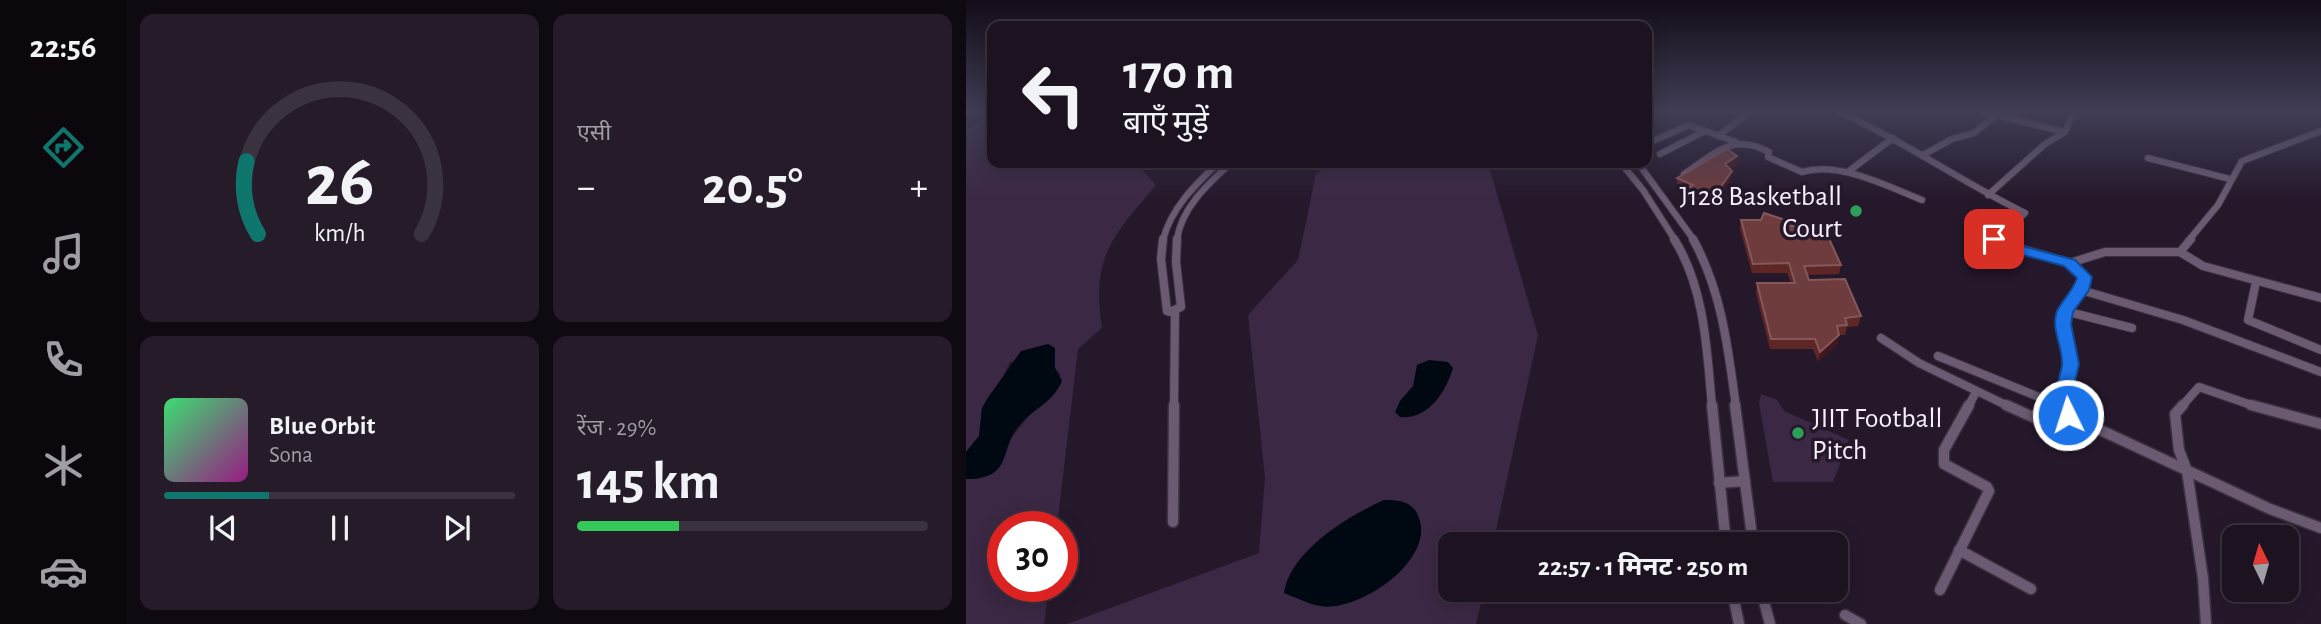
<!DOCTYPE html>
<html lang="hi">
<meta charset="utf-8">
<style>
:root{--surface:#1c1220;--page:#251b29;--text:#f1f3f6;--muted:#a09ea5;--line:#3a323e;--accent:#0f766e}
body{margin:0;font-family:"Alegreya Sans","Noto Sans Devanagari",sans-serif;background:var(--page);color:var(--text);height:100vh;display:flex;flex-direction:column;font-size:26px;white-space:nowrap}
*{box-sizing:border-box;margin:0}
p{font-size:23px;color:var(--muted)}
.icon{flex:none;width:38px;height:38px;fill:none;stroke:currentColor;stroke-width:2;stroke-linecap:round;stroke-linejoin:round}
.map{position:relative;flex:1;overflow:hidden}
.drawer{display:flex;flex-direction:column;gap:14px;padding:14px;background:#0f0a12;width:840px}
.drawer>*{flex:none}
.hud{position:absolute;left:21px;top:21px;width:665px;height:147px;border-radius:14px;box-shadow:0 4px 18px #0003,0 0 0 2px var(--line);background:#1c1220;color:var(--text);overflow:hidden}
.needle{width:46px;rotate:355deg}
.fabs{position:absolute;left:1256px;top:525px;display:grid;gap:14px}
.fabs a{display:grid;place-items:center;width:77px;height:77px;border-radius:14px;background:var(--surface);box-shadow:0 4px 18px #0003,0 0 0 2px var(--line);font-size:35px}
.speed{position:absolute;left:21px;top:511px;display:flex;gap:14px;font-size:35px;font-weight:700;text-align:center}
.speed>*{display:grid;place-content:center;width:91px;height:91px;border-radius:50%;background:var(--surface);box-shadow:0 4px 18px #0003,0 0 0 2px var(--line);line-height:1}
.speed .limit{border:10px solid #d22;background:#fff;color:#111}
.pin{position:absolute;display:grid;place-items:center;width:60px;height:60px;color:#fff;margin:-30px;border-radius:14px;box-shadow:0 4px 10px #0006}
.me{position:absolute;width:77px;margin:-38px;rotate:356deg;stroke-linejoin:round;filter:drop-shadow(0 0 5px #0008)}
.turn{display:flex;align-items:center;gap:24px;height:147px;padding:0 21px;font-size:32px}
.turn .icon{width:91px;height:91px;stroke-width:2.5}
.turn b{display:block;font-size:49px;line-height:60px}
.big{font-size:52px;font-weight:700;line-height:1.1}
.drawer .widget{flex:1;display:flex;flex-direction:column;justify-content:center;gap:10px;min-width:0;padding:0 24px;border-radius:14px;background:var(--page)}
.drawer .dial{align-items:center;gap:0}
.dial svg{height:182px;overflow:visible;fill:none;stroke:var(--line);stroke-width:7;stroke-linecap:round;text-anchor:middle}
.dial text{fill:var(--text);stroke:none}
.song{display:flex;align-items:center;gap:21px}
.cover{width:84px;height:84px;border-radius:10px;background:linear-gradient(135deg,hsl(140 70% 55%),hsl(310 70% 35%))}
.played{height:7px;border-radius:4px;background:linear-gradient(90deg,var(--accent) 30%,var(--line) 30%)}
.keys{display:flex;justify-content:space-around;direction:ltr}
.heat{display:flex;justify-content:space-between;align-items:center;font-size:38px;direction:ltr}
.charge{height:10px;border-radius:5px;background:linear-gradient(90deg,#34c759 29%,var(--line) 0)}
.drawer .tiles{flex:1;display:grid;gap:14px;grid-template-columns:repeat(2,1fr)}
.trip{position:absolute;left:472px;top:532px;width:410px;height:70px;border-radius:14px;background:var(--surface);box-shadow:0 4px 18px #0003,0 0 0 2px var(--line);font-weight:700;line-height:70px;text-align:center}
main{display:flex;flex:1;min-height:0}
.tabs{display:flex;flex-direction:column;width:126px;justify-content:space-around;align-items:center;background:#0b070d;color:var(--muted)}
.tabs .icon{width:49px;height:49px}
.tabs .current{color:var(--accent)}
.tabs b{font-size:32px;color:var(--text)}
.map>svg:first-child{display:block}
.green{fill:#3b2844;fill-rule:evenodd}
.water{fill:#000811}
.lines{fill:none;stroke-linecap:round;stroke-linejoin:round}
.street-far2-casing{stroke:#3d3242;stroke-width:8}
.street-far1-casing{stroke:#3d3242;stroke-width:10}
.street-casing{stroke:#3d3242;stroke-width:13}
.street-far2{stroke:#6a5b72;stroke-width:6}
.street-far1{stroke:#6a5b72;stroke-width:8}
.street{stroke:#6a5b72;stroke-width:10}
.wall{fill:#5f2626}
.shaded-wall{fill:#41171e}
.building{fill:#6f3c3d;stroke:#84585b;stroke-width:2}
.route{fill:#1a73e8;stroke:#114b97;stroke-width:2}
.leisure-dot{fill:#2e9e5b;stroke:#25182b;stroke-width:2.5}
.labels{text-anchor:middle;stroke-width:7;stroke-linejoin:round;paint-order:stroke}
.poi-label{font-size:28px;fill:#f8effd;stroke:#25182b;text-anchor:end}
</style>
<main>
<nav class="tabs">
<b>22:56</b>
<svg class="icon current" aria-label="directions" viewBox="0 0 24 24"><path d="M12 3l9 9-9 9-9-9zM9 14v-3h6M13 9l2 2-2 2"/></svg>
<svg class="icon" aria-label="music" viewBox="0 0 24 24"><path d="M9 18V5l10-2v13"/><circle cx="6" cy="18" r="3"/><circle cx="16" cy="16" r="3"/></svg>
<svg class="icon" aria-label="phone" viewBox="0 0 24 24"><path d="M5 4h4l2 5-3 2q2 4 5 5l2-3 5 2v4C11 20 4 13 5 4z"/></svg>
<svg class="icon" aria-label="climate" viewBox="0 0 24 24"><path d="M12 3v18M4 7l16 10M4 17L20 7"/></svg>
<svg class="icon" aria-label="car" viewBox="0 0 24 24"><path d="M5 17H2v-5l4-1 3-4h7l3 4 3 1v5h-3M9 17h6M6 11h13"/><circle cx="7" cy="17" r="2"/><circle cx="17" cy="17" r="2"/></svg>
</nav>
<section class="drawer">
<div class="tiles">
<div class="widget dial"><svg viewBox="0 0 100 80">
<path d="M14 69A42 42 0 1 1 86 69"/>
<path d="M14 69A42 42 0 0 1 9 37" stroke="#0f766e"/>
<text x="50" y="56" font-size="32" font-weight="700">26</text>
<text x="50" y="72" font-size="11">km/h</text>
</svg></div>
<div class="widget"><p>एसी</p>
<div class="heat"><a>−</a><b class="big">20.5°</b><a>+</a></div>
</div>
<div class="widget">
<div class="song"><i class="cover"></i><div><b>Blue Orbit</b><p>Sona</p></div></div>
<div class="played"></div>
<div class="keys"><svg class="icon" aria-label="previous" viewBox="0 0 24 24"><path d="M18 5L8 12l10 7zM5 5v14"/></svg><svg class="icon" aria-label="pause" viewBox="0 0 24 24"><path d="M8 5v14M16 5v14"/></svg><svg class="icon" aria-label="next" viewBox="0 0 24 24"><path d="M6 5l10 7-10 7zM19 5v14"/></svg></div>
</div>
<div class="widget"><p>रेंज · 29%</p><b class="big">145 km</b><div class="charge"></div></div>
</div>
</section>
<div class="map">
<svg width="1355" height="624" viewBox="0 0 1355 624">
<rect width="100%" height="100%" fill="#25182b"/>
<g class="green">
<path d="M26,116V163H170L190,185C146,237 125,257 136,328L112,349L91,527H37V586H83L78,624H0V479H13L95,375L89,368V348L44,362L34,383L16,408L13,436L0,452V128Z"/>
<path d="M365,163H522L572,335L527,544H485V590H518L510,624H101L293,553L299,478L282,315L332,260L350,174ZM418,500L373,606H354L318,593C324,550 383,516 418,500Z"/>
<path d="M795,394L811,400L818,411L883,440L867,482H807L793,403Z"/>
</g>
<g class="water">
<path d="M82,344L89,348V368L96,381C87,403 66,409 52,427C33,451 47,479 0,479V452L13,436L16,408L21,399L55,351Z"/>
<path d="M463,360L482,362L487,368C480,392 462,420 434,417L429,412L434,401L447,386L451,365Z"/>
<path d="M418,500C434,500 447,501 453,518C469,561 392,613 354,606C342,604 329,597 318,593C325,550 383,516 418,500Z"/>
</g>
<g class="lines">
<g class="street-far2-casing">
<g id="street-far2">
<path d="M874,112C938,141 996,182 1059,213L1029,240"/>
<path d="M1018,112L1099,132"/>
<path d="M752,136L784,112"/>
<path d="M689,140L723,125L770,142"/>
<path d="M694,154L739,131"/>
<path d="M957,155L986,139L1008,133L1030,115"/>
<path d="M1182,158L1264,179"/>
<path d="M655,163L677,190L709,240"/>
<path d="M672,163L728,240"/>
<path d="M883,171L927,138"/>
<path d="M718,174C749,154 766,132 803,152L802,157L836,172C873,161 921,186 956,200"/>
<path d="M1022,195L1079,144L1099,132L1107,112"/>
<path d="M197,240C205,208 229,185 252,163"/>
<path d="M211,240C215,208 242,184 265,163"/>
<path d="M1223,240L1252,205L1276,161L1355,131"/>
</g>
</g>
<g class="street-far1-casing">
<g id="street-far1">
<path d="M197,239L195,259L201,311L204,312L215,307L210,262L211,239"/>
<path d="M708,239C739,288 741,351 746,407"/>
<path d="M727,239C756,292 762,348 770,407"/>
<path d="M1031,239L1028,241L1104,263"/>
<path d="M1214,252L1225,239"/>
<path d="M1290,282L1282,320L1355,350"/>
<path d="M1115,290L1217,320L1355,372"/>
<path d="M1099,311L1166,328"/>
<path d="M915,338L953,363L1044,407"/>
<path d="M972,356L1095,406"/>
<path d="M208,407L209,311"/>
<path d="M1002,407L1010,392"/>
<path d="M1097,407L1096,398L1105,364L1097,327L1098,315L1119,277L1104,263L1139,252H1214L1237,266L1355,298"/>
<path d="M1215,407L1233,387L1291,407"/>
</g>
</g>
<g class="street-casing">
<g id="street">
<path d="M746,405L760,544"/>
<path d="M769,405L787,544"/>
<path d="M1040,405L1078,422L1088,423L1097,411"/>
<path d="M1096,405L1102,415L1304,509L1355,528"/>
<path d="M1217,405L1209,414L1213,450L1221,471L1237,578L1240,624"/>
<path d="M1285,405L1355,424"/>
<path d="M753,483L779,481"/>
<path d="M207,522L208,405"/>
<path d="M993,550L1065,589"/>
<path d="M766,590L773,624"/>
<path d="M795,590L804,624"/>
<path d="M974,590L1023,491L1021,487L978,464V450L1003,405"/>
<path d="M879,615L895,624"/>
</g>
</g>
<use href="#street-far2" class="street-far2"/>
<use href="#street-far1" class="street-far1"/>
<use href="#street" class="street"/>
</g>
<g class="wall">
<path d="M771,156V164L764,169L766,171L765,179L753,197L734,205L720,198V191L711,187V178Z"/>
<path d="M775,220L847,230L875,265L873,274L842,275L843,280L895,316L892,326L881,327L879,335H873L871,345L852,361L847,349H804L790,293L791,283H825L821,273H786L774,229Z"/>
</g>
<g class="shaded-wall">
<path d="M771,156V164L758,172L759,164Z"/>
<path d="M766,171L765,179L753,197L734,205V196Z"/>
<path d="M873,335L871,345L852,361L854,352Z"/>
</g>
<g class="building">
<path d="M761,149L771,156L759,164L766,171L754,188L734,196L720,189L727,185L711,178Z"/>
<path d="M798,213L822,221L825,226H845L847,230H859L875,265L838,266L843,280L879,279L895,316L879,318L881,325L871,326L873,335L854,352L849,339H805L791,283H829L823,263L787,264L775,220H795Z"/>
</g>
<linearGradient id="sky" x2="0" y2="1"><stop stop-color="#140d18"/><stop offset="0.56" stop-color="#403d55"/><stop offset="1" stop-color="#403d55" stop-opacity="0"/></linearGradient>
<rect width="1355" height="199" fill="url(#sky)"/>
<path class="route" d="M1028,235L1060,247L1109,260L1126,277L1123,290L1107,312L1105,324L1113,364L1104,403L1111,415L1109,420C1072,431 1094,380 1096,366C1098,348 1084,329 1091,311C1097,299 1107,291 1111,278L1098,266L1050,253L1023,242V236Z"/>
<g class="leisure-dot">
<circle cx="890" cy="211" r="7"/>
<circle cx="832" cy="433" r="7"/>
</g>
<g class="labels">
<g class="poi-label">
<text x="876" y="205">J128 Basketball<tspan x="876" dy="32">Court</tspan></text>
<text x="846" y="427" text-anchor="start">JIIT Football<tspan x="846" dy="32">Pitch</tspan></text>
</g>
</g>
</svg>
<div class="fabs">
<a><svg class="needle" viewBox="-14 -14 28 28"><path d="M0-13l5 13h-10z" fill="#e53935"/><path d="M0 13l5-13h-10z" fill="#a09ea5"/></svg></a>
</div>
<div class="speed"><div class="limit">30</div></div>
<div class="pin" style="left:1028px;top:239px;background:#d93025"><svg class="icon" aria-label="arrive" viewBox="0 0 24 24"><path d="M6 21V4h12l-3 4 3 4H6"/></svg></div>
<svg class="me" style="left:1102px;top:415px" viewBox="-20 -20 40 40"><circle r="17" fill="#1a73e8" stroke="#fff" stroke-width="3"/><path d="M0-11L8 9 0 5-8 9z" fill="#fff"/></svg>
<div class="trip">22:57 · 1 मिनट · 250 m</div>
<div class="hud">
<div class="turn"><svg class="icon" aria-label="left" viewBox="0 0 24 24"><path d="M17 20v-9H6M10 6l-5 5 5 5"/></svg><div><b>170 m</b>बाएँ मुड़ें</div></div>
</div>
</div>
</main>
